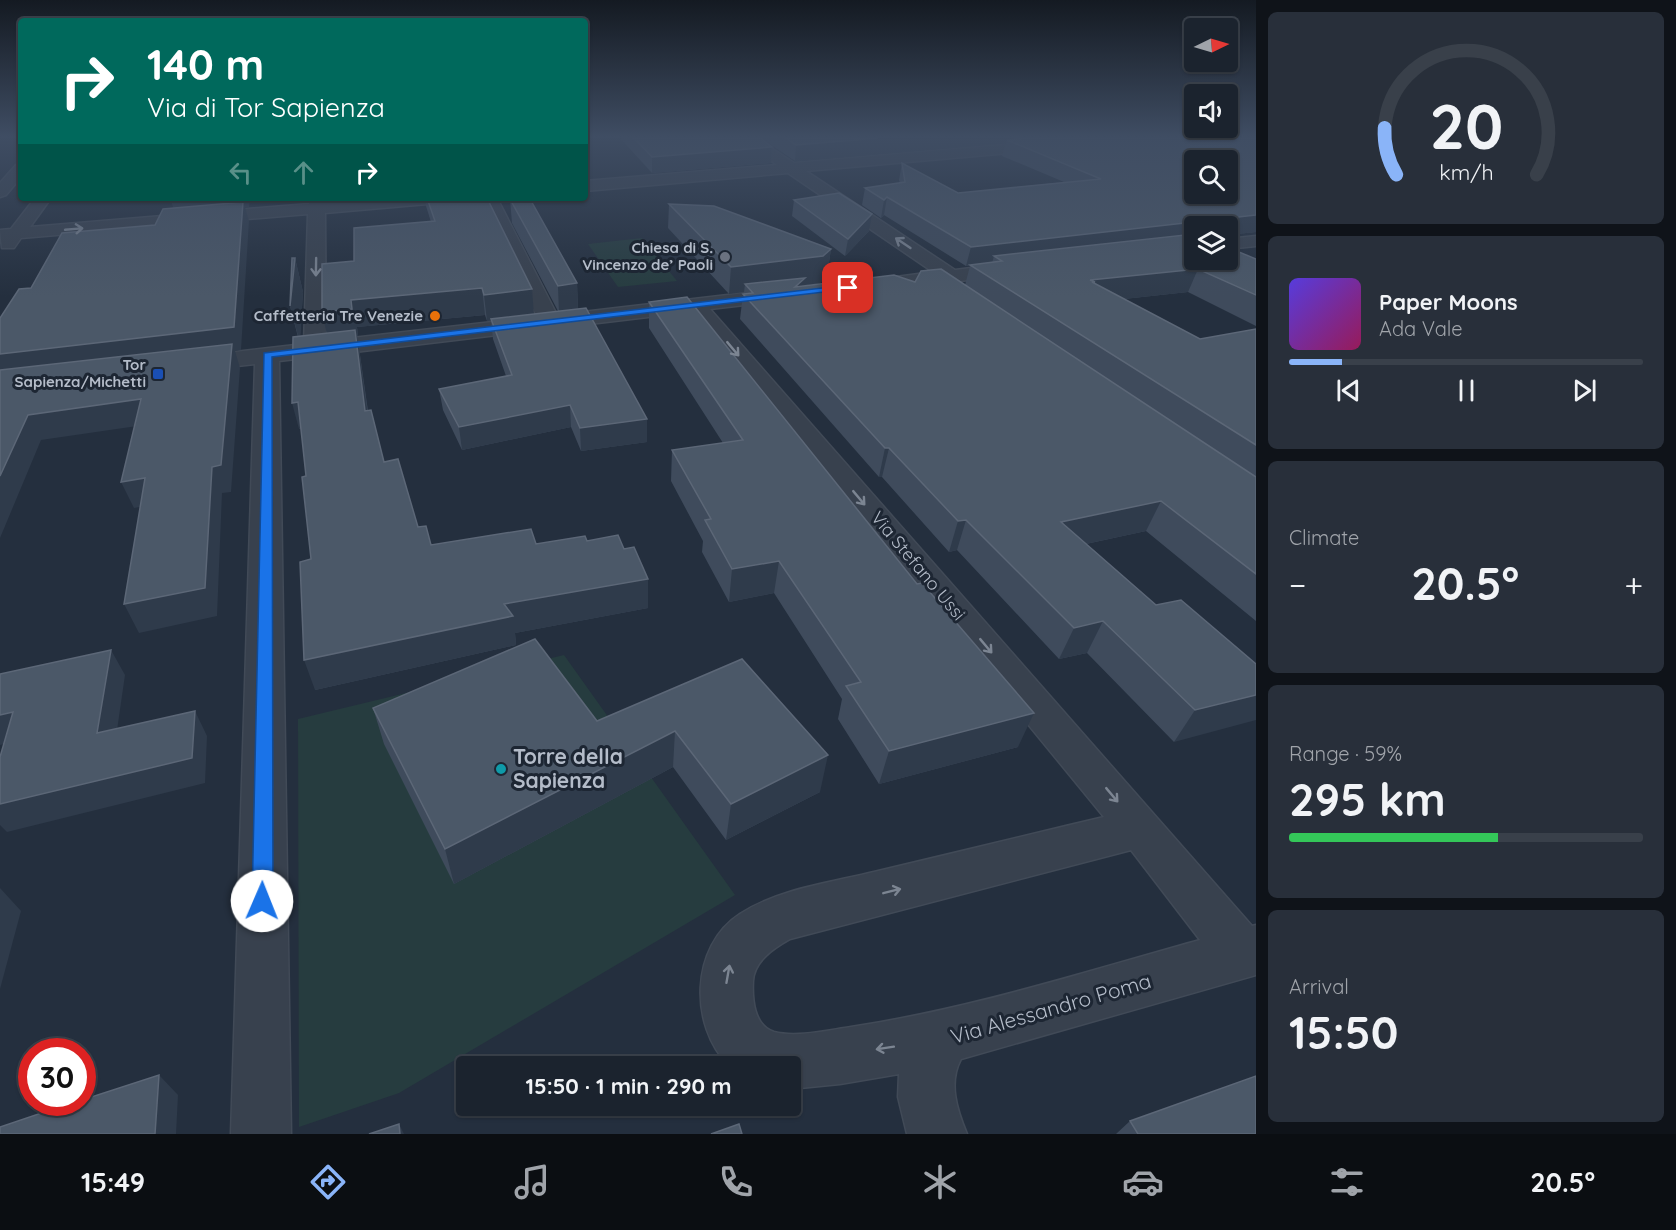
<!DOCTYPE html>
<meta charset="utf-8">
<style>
:root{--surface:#1b232e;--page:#282f3a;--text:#f1f3f6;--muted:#a0a4aa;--line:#39404a;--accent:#8ab4f8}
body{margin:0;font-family:Quicksand,sans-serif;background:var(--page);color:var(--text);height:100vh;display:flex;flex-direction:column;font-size:22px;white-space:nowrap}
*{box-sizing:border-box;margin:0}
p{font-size:20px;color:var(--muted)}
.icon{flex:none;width:33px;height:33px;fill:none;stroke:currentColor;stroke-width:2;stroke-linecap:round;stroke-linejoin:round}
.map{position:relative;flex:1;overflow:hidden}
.side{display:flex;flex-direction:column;gap:12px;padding:12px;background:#0f1319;width:420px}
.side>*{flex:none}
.top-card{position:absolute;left:18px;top:18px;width:570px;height:183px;border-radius:6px;box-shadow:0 2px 4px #0004,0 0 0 2px var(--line);background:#00695c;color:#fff;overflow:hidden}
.needle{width:39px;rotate:85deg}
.buttons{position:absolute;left:1184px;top:18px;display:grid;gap:12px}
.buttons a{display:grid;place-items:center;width:54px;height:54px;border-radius:6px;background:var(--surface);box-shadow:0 2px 4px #0004,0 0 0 2px var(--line);font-size:30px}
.speed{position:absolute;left:18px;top:1038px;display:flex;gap:12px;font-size:30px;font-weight:700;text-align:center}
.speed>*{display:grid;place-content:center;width:78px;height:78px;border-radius:50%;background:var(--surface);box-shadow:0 2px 4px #0004,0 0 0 2px var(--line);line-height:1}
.speed .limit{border:9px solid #d22;background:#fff;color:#111}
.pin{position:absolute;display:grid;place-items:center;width:51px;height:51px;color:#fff;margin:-26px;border-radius:12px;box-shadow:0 3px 9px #0006}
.me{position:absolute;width:66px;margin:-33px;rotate:1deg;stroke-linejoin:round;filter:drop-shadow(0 0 4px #0008)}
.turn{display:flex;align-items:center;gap:21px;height:126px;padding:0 30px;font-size:27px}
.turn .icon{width:78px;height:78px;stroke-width:2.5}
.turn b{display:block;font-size:42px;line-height:51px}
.lanes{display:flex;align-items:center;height:57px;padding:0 30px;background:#0003;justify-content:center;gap:30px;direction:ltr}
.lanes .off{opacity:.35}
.big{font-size:45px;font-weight:800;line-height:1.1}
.side .card{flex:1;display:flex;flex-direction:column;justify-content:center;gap:9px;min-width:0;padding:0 21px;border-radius:9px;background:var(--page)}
.side .dial{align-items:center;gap:0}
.dial svg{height:156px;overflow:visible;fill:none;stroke:var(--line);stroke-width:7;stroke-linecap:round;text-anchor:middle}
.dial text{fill:var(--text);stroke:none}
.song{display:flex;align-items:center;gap:18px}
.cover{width:72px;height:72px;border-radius:9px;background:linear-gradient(135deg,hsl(250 70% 55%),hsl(330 70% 35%))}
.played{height:6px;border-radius:3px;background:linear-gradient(90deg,var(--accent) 15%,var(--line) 15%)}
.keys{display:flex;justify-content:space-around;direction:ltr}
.heat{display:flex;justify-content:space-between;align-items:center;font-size:33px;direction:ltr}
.charge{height:9px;border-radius:4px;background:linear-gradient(90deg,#34c759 59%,var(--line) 0)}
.trip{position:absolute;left:456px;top:1056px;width:345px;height:60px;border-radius:6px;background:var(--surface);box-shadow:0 2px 4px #0004,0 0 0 2px var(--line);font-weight:800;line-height:60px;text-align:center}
.dock{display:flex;height:96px;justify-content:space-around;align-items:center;background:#0b0e12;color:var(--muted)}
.dock .icon{width:42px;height:42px}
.dock .current{color:var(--accent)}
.dock b{font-size:27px;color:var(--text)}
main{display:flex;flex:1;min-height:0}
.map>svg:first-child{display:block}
.green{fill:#263c3f}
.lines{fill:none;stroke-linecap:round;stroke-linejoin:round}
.minor-casing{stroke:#414a57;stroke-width:3}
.minor{fill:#38414e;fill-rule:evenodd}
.wall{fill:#3f4b5c}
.shaded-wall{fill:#2f3b4b}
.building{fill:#4b5868;stroke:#5c6777;stroke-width:1.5;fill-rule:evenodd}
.oneway{stroke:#7c8592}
.route{fill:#1a73e8;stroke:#114b97;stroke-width:1.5}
.worship-dot{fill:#6b7280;stroke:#1d2633;stroke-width:2}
.food-dot{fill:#e8710a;stroke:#1d2633;stroke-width:2}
.transit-dot{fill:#1a4fb4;stroke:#1d2633;stroke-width:2}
.culture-dot{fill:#0f9aa8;stroke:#1d2633;stroke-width:2}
.labels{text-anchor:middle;stroke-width:6;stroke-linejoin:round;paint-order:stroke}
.far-poi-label{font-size:15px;font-weight:bold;fill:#b4bcc9;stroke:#1d2633;text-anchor:end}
.street-label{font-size:18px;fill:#b4bcc9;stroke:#1d2633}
.near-poi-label{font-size:21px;font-weight:bold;fill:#b4bcc9;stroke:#1d2633;text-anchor:start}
.near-street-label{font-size:21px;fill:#b4bcc9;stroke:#1d2633}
</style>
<main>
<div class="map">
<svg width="1256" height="1134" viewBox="0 0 1256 1134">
<rect width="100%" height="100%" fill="#242f3e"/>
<g class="green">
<path d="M642,238L677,281L618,287L588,244Z"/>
<path d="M564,655L735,895L399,1093L299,1127L298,719Z"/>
</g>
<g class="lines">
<g class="minor-casing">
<g id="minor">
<path d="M741,138H756L794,163L1085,138H1141L1135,142L806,171L955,270L1011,263L1021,269L1011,275L866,292L859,290L856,286L859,282L933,272L788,173L585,191V181L777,165Z"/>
<path d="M21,164V177L6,195L0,197V183L16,165Z"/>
<path d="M35,198H51L30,227L309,204V198H325V203L382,198H447L439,203L325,213L326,341L537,317L481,198H497L557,315L788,288L795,290L798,294L795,298L788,300L710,309L1252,926L1256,925V975L961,1059C948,1083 957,1110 967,1134H907L898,1097L899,1074L840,1084L790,1089V1066H729C689,1026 690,946 740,914C779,889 829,883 874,872C950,854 1027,835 1104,817L690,312L279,361L291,1134H231L255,364L192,371L184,369L180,364L184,359L192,357L304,344L308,214L21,238L14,248H2L0,230L11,229ZM1131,850L1200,940C1085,972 970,1009 851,1027C829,1030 797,1038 774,1032C754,1026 752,999 753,981C754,961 774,948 790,939Z"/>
<path d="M1256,236V246L1227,249V239Z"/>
</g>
</g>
<use href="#minor" class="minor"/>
</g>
<g class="wall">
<path d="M620,138H760L772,147L771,163L652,173Z"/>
<path d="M761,138H1256V232L1227,235V226H1194V260L1256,259V326L1188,292L1124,299L1200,339L1256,329V621L1146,531L1086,544L1156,605L1256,664L1174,742L1087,653L1059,659L957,550L949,552L882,477H879L740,319L743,294H744V292L729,294L668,228L669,204L831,249L827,275L820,283L804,285V286L915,282L965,285L970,266H966L884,215L881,218L862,205L865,188L900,183L899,180L902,163L958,193L1064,182L1002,156L1006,143L795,161Z"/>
<path d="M425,198H487L533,314L558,311L512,223L510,199L577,283L578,309L647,442L581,451L571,427L462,450L443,410L439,389L506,376L493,339L491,321H487L485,315L357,327L358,336H357L360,355L368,411L384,462L418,527L431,545L536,544L587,541L648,608L515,633L516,645L315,690L311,559L306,476L301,429H299L298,337L290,306L295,258L303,292L300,336L327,333L354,261L431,222L426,206Z"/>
<path d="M794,200L869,231L845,256L792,216Z"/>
<path d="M649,302L1018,747L879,784L838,719L842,699L774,593L729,602L702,552L703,541L671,481L672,450L723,443L649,328Z"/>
<path d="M742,659L820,792L726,840L673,767L454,884L384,744L373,708L597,721Z"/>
<path d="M1130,1121L1256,1134H1116Z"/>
</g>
<g class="shaded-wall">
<path d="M878,138H1055L1007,140L1006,143L795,161L796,145Z"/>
<path d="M772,147L771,163L652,173V157Z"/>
<path d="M887,197L884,215L881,218L884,200Z"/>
<path d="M170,198H250L249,207H245L249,221L241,350L235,351L240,368L231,492L222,493L217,616L139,633L124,604L212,467L232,351L0,380V354L175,213Z"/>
<path d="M872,214L869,231L845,256L848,239Z"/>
<path d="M1256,215V232L1227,235V226H1194V239L994,256L992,263L966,266L971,247Z"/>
<path d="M831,249L827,275L820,283L804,285L802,302L745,284L744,292L729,294L731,267Z"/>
<path d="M295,258L303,292L300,343L290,306Z"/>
<path d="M1198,269L1188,292L1087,303L1090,280Z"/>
<path d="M577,283L578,311L559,314L558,286Z"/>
<path d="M482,288L485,315L357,327L358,336H357L360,355L371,438L328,339L322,312L351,300Z"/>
<path d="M532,289L534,316L487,321L484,295Z"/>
<path d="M141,399L151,424L41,440L0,538V476L28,415Z"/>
<path d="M298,402L305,428L299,429L292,403Z"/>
<path d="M570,405L571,427L462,450L459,427Z"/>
<path d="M647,419V442L581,451L580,428Z"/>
<path d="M885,448H889L882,477H879Z"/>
<path d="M145,478L157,504L134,508L121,482Z"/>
<path d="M1161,501L1146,531L1048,552L1061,522Z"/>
<path d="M966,520L957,550L949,552L958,521Z"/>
<path d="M779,561L774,593L729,602L732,569Z"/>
<path d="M648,579V608L515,633L516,645L315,690L304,660L504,604Z"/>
<path d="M1103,621L1087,653L1059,659L1074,628Z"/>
<path d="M111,650L125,675L113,758L97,733Z"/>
<path d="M1256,695V720L1174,742L1195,710Z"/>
<path d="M195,711L207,736L205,783L7,832L0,825V804Z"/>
<path d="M13,712L30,737L0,745V715Z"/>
<path d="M1034,713L1018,747L879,784L889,751Z"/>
<path d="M675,731L673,767L454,884L445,849Z"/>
<path d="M828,755L820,792L726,840L731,804Z"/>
<path d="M0,888L21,911L0,989Z"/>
<path d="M159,1075L178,1095L176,1134H155Z"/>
<path d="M399,1124L404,1134H400Z"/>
</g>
<g class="building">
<path d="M634,138H760L772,147L652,157Z"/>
<path d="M786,138H878L796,145Z"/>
<path d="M1031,138H1256V215L971,247L887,197L884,200L865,188L905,182L902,163L958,193L1101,179L1007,140ZM1194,160H1227V194H1194Z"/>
<path d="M839,193L872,214L848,239L794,200Z"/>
<path d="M427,198H487L532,289L484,295L482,288L351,300L352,309L322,312V264L354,261V228L435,221Z"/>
<path d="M510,199H530L577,283L558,286Z"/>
<path d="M243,202L234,327L0,354V318L19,289L31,288L62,233L155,225L163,209Z"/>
<path d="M669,204L714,206L831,249L823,256L731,267Z"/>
<path d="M1194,234V260H1227V247L1256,259V295L1198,269L1090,280L1095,282H1092L1200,339L1256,329V445L970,265L1002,261L994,256Z"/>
<path d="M292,258H295L290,306Z"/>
<path d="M941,269L1256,477V574L1161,501L1061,522L1156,605L1181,600L1256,664V695L1195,710L1103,621L1074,628L966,520L958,521L889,448H885L743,294L753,293L745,284L805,278L795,287L894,275L915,282L921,271Z"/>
<path d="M687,297L917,584L922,583L1034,713L889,751L846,686L861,682L779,561L732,569L705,520L711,519L672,450L743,440L649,302Z"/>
<path d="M586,308L647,419L580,428L570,405L459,427L439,389L512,375L491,319Z"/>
<path d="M355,330L365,411L371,410L384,462L398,459L418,527L426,526L431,545L531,529L536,544L585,536L587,541L618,535L624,549L634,547L648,579L504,604L513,616L304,660L300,562L311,559L302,477L306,476L298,402L292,403L293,337Z"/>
<path d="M232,344L221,465L212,467L205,588L124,604L145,478L121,482L141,399L28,415L0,476V370Z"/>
<path d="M535,639L597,721L742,659L828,755L731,804L675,731L445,849L373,708Z"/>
<path d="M111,650L97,733L195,711L192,758L0,804V757L13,712L0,715V674Z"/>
<path d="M159,1075L155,1134H0V1127L74,1102H82V1100Z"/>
<path d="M1256,1076V1134H1138L1130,1121Z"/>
<path d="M399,1124L400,1134H369Z"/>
<path d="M739,1124L742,1134H711Z"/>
</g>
<defs><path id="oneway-shaft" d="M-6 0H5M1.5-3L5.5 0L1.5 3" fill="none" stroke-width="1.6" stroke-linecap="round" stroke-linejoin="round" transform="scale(1.5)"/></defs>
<g class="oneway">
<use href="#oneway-shaft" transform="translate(74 229) rotate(-5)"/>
<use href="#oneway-shaft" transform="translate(903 243) rotate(-146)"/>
<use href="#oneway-shaft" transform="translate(316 267) rotate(91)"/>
<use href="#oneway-shaft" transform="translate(733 349) rotate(50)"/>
<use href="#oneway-shaft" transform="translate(859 498) rotate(50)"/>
<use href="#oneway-shaft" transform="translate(986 646) rotate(50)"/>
<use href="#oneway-shaft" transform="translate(1112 795) rotate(50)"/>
<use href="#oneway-shaft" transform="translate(892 891) rotate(-14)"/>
<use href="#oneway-shaft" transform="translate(728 974) rotate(-80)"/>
<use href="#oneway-shaft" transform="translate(885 1048) rotate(171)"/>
</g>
<linearGradient id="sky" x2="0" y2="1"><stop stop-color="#141a22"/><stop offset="0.46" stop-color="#3f4d63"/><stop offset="1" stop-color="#3f4d63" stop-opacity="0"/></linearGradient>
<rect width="1256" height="297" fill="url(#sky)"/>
<path class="route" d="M848,285L850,289L272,357L273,901L270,907L262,910L255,907L252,901L264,353Z"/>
<circle class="worship-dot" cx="725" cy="257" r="6"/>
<circle class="food-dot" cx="435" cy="316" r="6"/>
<rect class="transit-dot" x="152" y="368" width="12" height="12" rx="3"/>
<circle class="culture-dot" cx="501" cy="769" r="6"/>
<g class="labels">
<g class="far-poi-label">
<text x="713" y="253">Chiesa di S.<tspan x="713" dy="17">Vincenzo de’ Paoli</tspan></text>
<text x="423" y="321">Caffetteria Tre Venezie</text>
<text x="146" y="370">Tor<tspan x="146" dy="17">Sapienza/Michetti</tspan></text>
</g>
<g class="street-label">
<text transform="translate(918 566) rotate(50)" y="6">Via Stefano Ussi</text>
</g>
<g class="near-poi-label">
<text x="513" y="764">Torre della<tspan x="513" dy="24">Sapienza</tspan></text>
</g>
<g class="near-street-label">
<text transform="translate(1051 1009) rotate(-16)" y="7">Via Alessandro Poma</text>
</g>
</g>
</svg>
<div class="buttons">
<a><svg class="needle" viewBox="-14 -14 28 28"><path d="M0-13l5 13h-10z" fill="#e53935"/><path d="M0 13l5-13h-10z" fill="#a0a4aa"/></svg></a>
<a><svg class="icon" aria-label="sound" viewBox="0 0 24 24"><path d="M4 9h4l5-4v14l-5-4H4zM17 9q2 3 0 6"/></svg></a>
<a><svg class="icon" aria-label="search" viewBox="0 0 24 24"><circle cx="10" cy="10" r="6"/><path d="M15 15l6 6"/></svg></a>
<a><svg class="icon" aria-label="layers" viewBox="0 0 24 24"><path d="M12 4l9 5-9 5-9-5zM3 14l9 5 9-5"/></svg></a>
</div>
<div class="speed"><div class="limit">30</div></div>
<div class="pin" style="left:848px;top:288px;background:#d93025"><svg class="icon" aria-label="arrive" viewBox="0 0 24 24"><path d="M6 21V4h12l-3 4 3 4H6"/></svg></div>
<svg class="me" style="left:262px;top:901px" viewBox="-20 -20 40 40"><circle r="19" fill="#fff"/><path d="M0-13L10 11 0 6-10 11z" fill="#1a73e8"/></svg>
<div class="trip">15:50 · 1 min · 290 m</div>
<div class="top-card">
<div class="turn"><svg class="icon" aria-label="right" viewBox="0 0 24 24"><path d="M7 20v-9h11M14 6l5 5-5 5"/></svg><div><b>140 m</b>Via di Tor Sapienza</div></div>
<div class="lanes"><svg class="icon off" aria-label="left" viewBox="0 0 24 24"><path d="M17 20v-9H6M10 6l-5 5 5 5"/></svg><svg class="icon off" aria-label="ahead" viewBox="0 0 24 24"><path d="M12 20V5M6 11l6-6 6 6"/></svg><svg class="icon" aria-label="right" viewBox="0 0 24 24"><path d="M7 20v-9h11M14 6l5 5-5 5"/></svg></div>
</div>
</div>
<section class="side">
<div class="card dial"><svg viewBox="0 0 100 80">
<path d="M14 69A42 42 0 1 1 86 69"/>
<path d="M14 69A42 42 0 0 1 8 45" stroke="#8ab4f8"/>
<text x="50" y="56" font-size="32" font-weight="700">20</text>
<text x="50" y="72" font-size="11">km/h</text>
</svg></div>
<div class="card">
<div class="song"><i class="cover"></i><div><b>Paper Moons</b><p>Ada Vale</p></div></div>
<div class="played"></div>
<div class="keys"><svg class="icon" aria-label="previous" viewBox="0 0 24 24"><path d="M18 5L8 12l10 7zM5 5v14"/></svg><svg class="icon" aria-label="pause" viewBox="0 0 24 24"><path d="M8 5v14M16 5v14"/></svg><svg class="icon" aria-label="next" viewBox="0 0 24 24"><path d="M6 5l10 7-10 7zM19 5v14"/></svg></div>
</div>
<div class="card"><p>Climate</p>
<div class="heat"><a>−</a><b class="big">20.5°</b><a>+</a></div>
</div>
<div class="card"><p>Range · 59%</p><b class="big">295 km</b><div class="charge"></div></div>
<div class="card"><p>Arrival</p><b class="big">15:50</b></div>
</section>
</main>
<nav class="dock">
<b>15:49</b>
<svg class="icon current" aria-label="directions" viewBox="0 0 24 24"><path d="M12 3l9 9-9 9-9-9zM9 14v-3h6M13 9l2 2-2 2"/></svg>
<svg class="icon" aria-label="music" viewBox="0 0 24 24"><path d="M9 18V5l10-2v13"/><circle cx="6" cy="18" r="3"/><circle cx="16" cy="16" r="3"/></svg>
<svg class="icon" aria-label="phone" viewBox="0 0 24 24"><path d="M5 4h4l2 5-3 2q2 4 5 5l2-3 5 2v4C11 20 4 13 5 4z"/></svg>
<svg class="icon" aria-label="climate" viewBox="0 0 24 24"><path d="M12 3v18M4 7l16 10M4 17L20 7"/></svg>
<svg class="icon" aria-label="car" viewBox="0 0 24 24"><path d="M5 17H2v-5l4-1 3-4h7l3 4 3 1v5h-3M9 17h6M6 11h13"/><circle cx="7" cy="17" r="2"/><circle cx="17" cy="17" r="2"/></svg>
<svg class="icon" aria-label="filters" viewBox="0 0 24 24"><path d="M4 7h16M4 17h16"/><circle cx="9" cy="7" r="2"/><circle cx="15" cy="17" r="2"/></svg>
<b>20.5°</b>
</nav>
